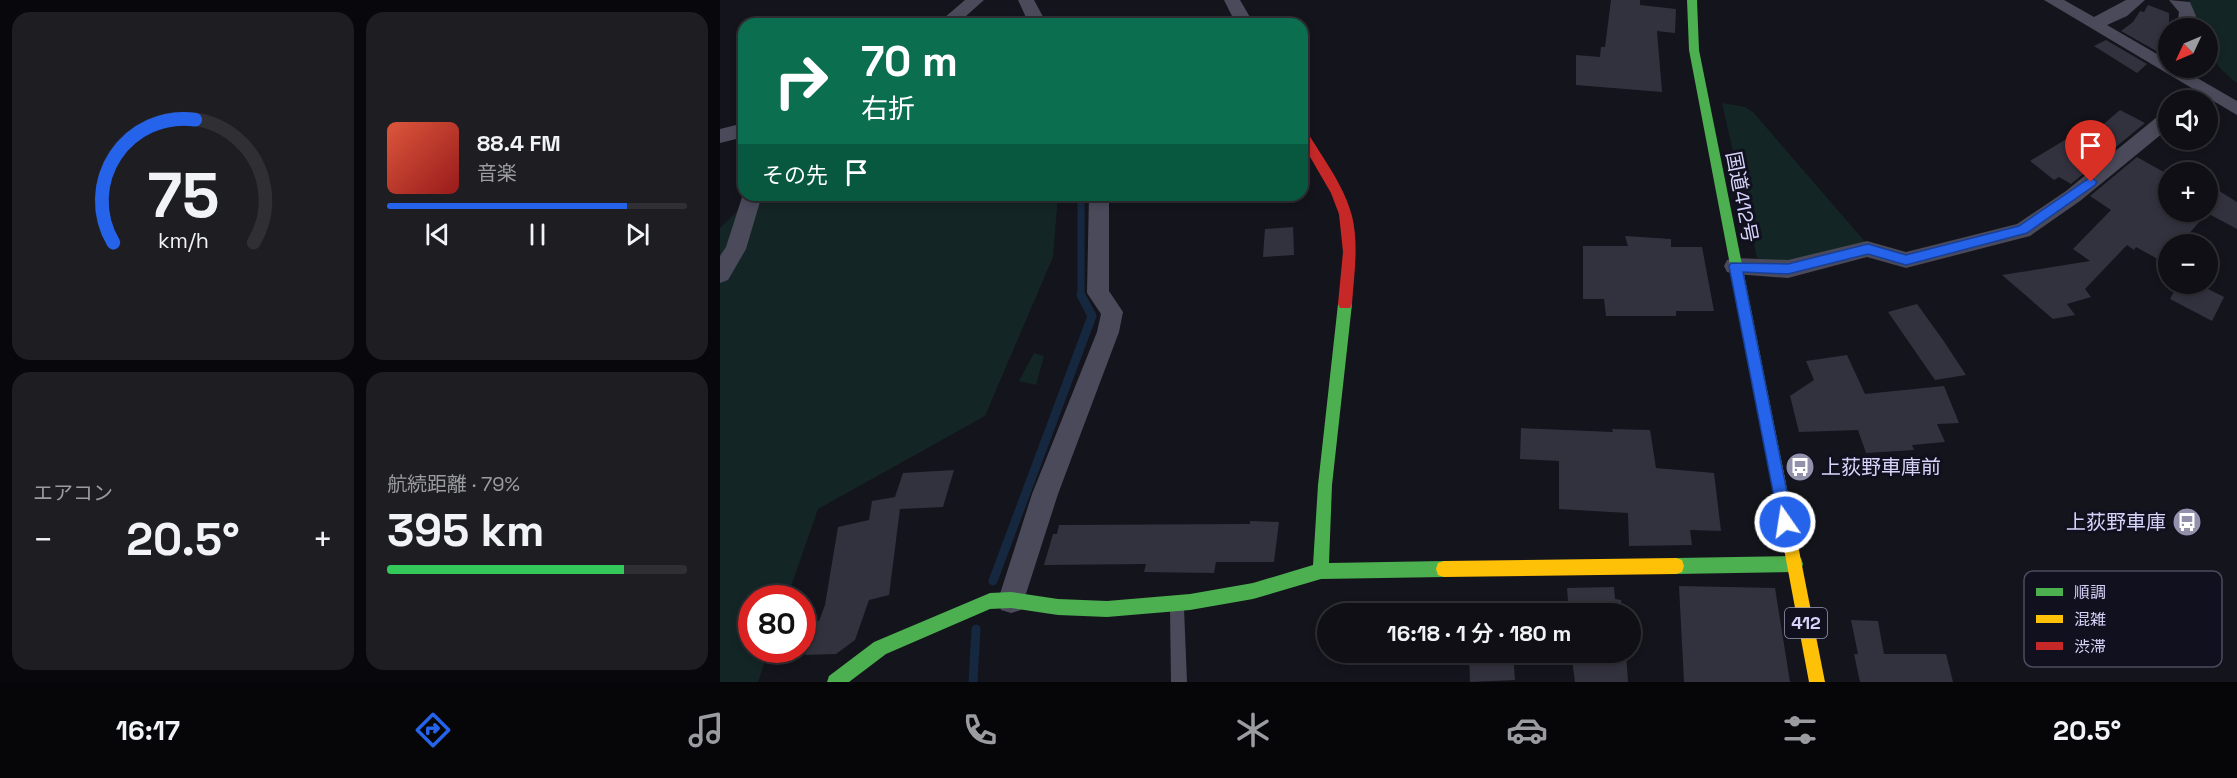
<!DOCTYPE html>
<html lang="ja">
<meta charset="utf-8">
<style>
:root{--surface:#0f0f15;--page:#1d1d22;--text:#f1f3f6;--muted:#9b9ca0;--line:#2f2f34;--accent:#2563eb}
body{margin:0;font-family:"Space Grotesk","Noto Sans JP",sans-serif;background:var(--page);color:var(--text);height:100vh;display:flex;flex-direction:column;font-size:22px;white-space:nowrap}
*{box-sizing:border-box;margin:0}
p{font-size:20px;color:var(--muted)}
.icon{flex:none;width:33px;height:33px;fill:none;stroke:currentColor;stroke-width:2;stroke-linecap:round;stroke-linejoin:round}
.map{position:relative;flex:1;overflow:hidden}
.drawer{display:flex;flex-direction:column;gap:12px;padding:12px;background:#08080c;width:720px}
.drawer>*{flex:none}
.top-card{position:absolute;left:18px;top:18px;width:570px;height:183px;border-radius:18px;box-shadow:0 3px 9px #0003,0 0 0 2px var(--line);background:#0b6e4f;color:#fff;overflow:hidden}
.needle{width:39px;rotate:226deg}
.fabs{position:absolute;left:1438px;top:18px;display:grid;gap:12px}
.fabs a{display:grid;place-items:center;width:60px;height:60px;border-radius:50%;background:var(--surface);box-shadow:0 3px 9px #0003,0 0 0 2px var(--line);font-size:30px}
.speed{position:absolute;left:18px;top:585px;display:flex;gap:12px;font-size:30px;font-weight:700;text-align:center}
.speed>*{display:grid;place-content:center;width:78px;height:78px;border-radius:50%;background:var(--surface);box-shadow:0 3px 9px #0003,0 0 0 2px var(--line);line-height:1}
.speed .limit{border:9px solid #d22;background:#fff;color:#111}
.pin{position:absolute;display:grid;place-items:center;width:51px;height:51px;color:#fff;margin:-62px -26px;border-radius:50% 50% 50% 0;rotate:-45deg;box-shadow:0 0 6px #0007}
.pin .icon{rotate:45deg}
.me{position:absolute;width:66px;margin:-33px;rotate:347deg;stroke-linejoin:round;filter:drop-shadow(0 0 4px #0008)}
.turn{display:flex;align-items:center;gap:21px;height:126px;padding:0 24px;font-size:27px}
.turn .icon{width:78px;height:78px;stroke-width:2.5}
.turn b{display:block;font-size:42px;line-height:51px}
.then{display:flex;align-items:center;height:57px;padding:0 24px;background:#0003;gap:12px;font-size:22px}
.big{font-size:45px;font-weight:600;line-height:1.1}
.drawer .widget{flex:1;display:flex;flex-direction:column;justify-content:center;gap:9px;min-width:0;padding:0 21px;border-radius:18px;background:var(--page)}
.drawer .dial{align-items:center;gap:0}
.dial svg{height:156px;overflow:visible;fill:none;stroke:var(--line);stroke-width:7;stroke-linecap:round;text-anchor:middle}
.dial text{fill:var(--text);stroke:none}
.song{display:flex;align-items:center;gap:18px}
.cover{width:72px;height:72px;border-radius:9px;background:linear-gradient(135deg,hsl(10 70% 55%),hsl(0 70% 35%))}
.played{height:6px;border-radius:3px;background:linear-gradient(90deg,var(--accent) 80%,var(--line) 80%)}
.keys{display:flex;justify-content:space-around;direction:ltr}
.heat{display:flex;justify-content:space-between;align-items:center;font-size:33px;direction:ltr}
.charge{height:9px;border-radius:4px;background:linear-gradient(90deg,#34c759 79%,var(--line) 0)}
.drawer .tiles{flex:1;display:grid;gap:12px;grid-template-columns:repeat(2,1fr)}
.trip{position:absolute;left:597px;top:603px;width:324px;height:60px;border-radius:30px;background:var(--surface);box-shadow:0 3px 9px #0003,0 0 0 2px var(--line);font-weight:600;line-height:60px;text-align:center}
.tab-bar{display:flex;height:96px;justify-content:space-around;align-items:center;background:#060608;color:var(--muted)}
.tab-bar .icon{width:42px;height:42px}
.tab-bar .active{color:var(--accent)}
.tab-bar b{font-size:27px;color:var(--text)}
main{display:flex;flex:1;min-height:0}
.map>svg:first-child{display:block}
.green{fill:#142525}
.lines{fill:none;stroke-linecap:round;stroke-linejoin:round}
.stream-far1{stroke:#16283f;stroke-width:7}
.stream{stroke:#16283f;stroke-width:9}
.building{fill:#32313e}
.lane{fill:#4a4a5b;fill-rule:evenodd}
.street{fill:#4a4a5b;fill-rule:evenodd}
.fast{fill:#4caf50;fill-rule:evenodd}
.slow{fill:#ffc107;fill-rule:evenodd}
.jam{fill:#c62828;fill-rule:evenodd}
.route{fill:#2563eb;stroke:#184099;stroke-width:1.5}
.labels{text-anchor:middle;stroke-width:6;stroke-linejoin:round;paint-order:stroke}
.shield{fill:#11101f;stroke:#9a99b8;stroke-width:1.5}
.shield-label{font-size:18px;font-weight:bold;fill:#d5d4f9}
.street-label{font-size:20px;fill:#d5d4f9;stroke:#11101f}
.poi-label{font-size:20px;fill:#d5d4f9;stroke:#11101f;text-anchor:start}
.key{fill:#11101f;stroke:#4c4b60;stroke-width:1.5}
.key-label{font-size:16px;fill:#d5d4f9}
</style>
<main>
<section class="drawer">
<div class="tiles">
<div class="widget dial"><svg viewBox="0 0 100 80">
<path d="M14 69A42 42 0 1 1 86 69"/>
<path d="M14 69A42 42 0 0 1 56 6" stroke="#2563eb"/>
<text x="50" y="56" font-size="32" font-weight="700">75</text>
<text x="50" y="72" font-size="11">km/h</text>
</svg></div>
<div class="widget">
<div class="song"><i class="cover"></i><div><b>88.4 FM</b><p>音楽</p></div></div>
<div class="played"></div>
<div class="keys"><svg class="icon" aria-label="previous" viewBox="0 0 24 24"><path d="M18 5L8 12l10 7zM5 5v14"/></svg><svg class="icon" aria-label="pause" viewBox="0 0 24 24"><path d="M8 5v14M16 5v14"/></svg><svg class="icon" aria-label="next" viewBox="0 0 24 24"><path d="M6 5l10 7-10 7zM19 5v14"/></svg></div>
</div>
<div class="widget"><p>エアコン</p>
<div class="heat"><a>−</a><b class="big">20.5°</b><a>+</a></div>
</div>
<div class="widget"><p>航続距離 · 79%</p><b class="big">395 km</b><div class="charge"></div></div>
</div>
</section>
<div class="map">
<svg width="1517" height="682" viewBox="0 0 1517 682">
<rect width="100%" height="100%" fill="#14141c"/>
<g class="green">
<path d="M1469,0H1517V83C1495,65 1488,58 1488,28H1481Z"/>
<path d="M1002,103L1025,107L1033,112L1147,244L1066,264L1037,258Z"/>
<path d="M34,195H338L333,257L265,416L98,509L67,598H32V650H49L38,682H0V228Z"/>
<path d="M314,353L324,356L316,385L299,381Z"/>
</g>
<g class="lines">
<path class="stream-far1" d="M361,195V297"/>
<g class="stream">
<path d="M273,581L372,316L361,295"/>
<path d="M253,682L256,629"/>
</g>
</g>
<g class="building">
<path d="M891,0H920V5L956,9L955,33L937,31L942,92L856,85V55L880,57L881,47H885Z"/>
<path d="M1428,5L1449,13V38L1440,45L1446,49L1440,53L1401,31L1413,22L1420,11L1424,12Z"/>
<path d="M1386,40L1427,64L1417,73L1374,46Z"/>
<path d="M1400,110L1425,123L1351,184L1339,177L1334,180L1310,161L1353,135L1358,139L1366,131L1372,134Z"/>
<path d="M1417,157L1449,175V212H1488V184L1517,202V229L1487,213L1460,244H1449V258L1445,263L1416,247L1414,250L1407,245L1365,289L1371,297L1347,304L1355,315L1333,319L1282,275L1370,261L1353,249L1391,210L1370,196Z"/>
<path d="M573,227L574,255L543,257L545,229Z"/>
<path d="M905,236L951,239V247H982L994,311H956V316H886L884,299H863V246H908Z"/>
<path d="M1458,284H1478L1504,297L1492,321L1450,299Z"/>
<path d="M1197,304L1223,340L1246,375L1215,380L1168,312Z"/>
<path d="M1127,355L1145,394L1224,386L1239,423L1217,424L1225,442L1192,445L1194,450L1146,453L1138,430L1079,432L1070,396L1094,380L1086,361Z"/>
<path d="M801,428L893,432L892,429L930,430L936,468L994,473L1001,531L970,530L972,545L909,546L908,513L839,509V461L800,459Z"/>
<path d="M234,470L223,507L180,509L169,595L149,600L135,640L116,654L85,655L87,652H82V621H99L105,605L118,527L149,520L152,501L175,497L183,473Z"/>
<path d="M530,521L559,522L554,562H496L494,573L424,572L426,564L324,565L333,534H337L339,525L530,524Z"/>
<path d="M959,586L1055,588L1070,682H964Z"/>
<path d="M894,587L895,599L901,600L903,614H849L847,588Z"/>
<path d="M1131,620L1158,621L1164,654H1226L1233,682H1140L1134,654H1138Z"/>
<path d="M749,652H793L795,680L750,682Z"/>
<path d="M851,652H906L908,682H855Z"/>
</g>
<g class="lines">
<path class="lane" d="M457,601L462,603L464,608L467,682H451L450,608L452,603Z"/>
<g class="street">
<path d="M245,0H264L237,24H217Z"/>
<path d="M298,0H314L327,24H309Z"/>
<path d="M504,0H520L534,24H516Z"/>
<path d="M1324,0H1344L1374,17L1406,0H1425L1407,16L1387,25L1449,61V68H1460L1517,101V115Z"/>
<path d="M1449,0L1470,2L1476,16L1473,28H1457L1459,12Z"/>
<path d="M1449,111V128L1360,201L1310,236L1186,268L1147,257L1068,278L1015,274L1007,272L1004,266L1007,260L1015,258L1068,260L1147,241L1186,252L1297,224L1346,191L1442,113Z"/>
<path d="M24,123V137L0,143V129Z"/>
<path d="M24,191V195H42L26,249L8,280L0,283V256L6,247Z"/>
<path d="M369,195H389V291L403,312L399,332L338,494L304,600L301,610L291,613L281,610L278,600L312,494L377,332L381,314L367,293Z"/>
</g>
<g class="fast">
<path d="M967,0H977L979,50L1062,464L1060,469L1055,471L1050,469L1048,464L969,50Z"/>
<path d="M625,299L630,300L632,304L612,485L609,563L724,561L730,563L732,569L730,575L724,577L601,579L533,599L470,610L387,617L338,615L291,608L270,609L166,654L129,682H107L109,676L154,642L270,593L291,592L338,599L387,601L470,594L533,583L593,565L598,485L618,304L620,300Z"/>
<path d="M1075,556L1081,558L1083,564L1081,570L1075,572L956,574L950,572L948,566L950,560L956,558Z"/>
</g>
<g class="slow">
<path d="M1055,457L1060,459L1062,464L1105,682H1089L1048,464L1050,459Z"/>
<path d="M956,558L962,560L964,566L962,572L956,574L724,577L718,575L716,569L718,563L724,561Z"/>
</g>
<path class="jam" d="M582,129L586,130C602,157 624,185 632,216C639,245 634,275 632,304L630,308H620L618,304L623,252L619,214L611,193L582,143Z"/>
</g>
<path class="route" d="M1371,177L1377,182L1375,185L1307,233L1186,265L1148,254L1068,274L1023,272L1073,522L1071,527L1065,529L1060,527L1009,266L1011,263L1068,264L1148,244L1186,255L1299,226Z"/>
<defs>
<g id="bus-disc" transform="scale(1.5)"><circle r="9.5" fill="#9191ac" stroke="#11101f"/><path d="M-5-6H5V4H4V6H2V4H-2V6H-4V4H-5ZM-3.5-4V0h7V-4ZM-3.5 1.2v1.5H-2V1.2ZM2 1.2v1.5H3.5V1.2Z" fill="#fff"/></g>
</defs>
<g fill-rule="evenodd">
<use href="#bus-disc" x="1080" y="467"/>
<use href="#bus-disc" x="1467" y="522"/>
</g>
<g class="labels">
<rect class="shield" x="1065" y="608" width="42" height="30" rx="4.5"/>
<g class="shield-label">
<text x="1086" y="629">412</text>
</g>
<g class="street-label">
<text transform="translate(1022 197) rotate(79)" y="7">国道412号</text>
</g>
<g class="poi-label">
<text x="1101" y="474">上荻野車庫前</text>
<text x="1446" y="529" text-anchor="end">上荻野車庫</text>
</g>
</g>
<rect x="1304" y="571" width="198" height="96" rx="9" class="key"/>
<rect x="1316" y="588" width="27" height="8" fill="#4caf50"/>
<rect x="1316" y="615" width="27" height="8" fill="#ffc107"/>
<rect x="1316" y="642" width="27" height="8" fill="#c62828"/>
<g class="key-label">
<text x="1354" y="598">順調</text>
<text x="1354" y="625">混雑</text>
<text x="1354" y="652">渋滞</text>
</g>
</svg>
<div class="fabs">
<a><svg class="needle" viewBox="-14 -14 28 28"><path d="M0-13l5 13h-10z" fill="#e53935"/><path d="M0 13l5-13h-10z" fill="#9b9ca0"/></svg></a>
<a><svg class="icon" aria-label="sound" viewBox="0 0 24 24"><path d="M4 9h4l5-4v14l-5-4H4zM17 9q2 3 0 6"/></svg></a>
<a>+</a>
<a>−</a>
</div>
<div class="speed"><div class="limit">80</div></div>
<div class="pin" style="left:1371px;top:182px;background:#d93025"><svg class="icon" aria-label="arrive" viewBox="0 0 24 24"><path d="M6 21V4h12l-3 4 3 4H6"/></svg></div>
<svg class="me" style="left:1065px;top:522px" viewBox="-20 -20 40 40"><circle r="17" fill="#2563eb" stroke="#fff" stroke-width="3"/><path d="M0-11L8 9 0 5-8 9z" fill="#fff"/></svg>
<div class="trip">16:18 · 1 分 · 180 m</div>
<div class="top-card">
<div class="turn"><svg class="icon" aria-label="right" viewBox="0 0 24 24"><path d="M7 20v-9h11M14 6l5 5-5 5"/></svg><div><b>70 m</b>右折</div></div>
<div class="then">その先<svg class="icon" aria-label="arrive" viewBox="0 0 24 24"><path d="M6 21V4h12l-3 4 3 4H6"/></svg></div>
</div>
</div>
</main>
<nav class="tab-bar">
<b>16:17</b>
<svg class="icon active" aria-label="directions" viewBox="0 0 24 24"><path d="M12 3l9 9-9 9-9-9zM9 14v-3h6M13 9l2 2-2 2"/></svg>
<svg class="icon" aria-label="music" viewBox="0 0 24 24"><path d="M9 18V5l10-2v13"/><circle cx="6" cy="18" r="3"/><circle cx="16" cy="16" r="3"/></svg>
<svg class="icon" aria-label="phone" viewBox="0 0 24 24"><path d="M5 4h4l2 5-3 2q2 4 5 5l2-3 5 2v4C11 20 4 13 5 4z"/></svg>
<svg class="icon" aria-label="climate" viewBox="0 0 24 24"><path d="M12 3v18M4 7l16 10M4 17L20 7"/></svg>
<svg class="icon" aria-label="car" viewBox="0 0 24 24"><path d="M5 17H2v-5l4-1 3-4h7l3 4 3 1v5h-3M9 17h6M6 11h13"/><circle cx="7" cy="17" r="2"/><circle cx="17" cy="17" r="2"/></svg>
<svg class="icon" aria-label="filters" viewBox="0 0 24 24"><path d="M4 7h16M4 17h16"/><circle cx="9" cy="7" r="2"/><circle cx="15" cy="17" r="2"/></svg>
<b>20.5°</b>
</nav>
